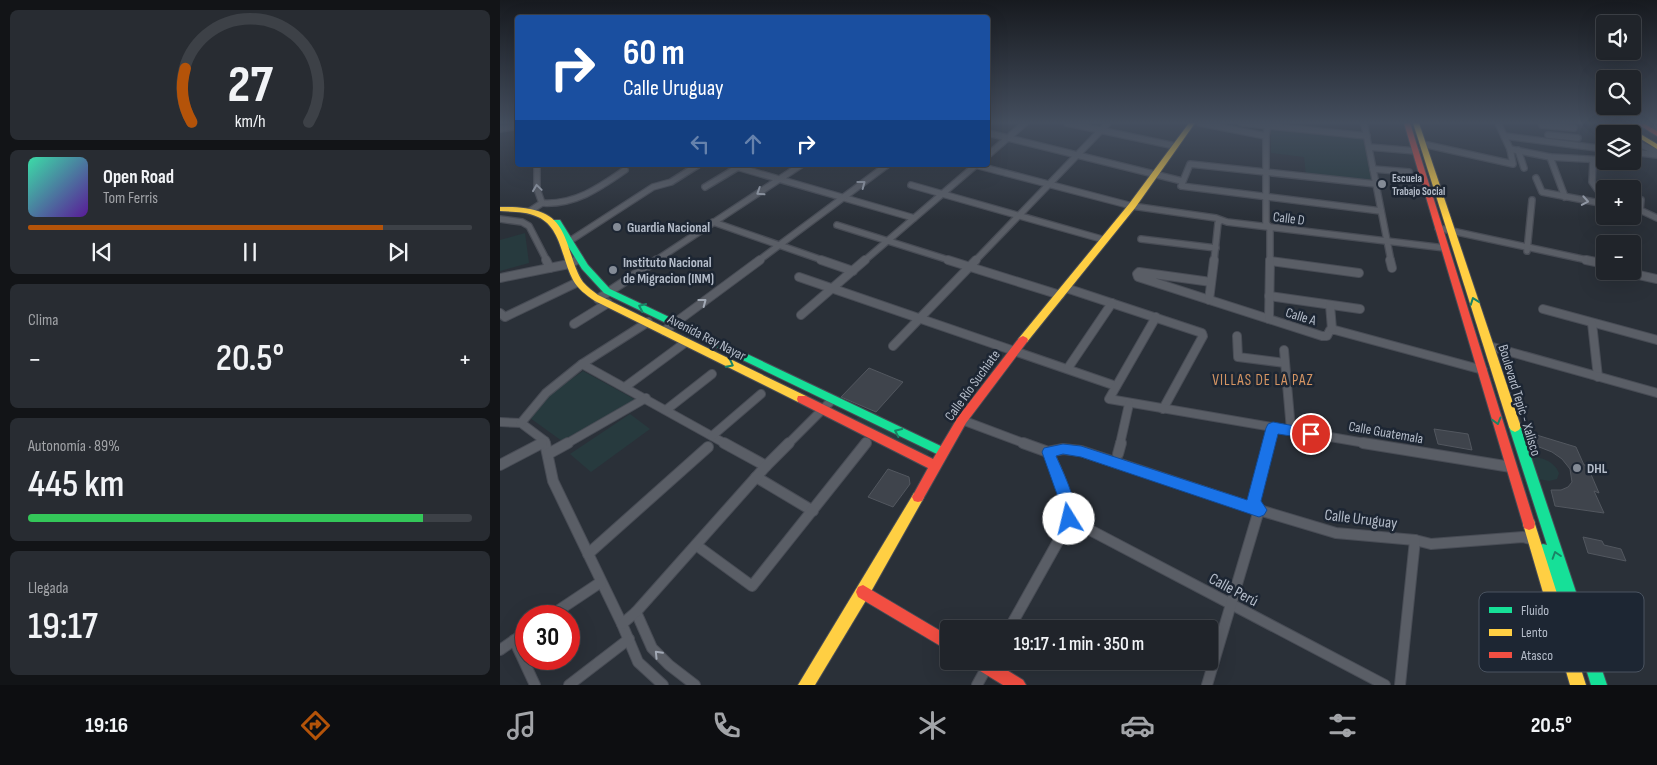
<!DOCTYPE html>
<html lang="es">
<meta charset="utf-8">
<style>
:root{--surface:#20242a;--page:#282c32;--text:#f1f3f6;--muted:#a2a4a8;--line:#3d4147;--accent:#b45309}
body{margin:0;font-family:"Sofia Sans Condensed",sans-serif;background:var(--page);color:var(--text);height:100vh;display:flex;flex-direction:column;font-size:19px;white-space:nowrap}
*{box-sizing:border-box;margin:0}
p{font-size:16px;color:var(--muted)}
.icon{flex:none;width:28px;height:28px;fill:none;stroke:currentColor;stroke-width:2;stroke-linecap:round;stroke-linejoin:round}
.map{position:relative;flex:1;overflow:hidden}
.drawer{display:flex;flex-direction:column;gap:10px;padding:10px;background:#121417;width:500px}
.drawer>*{flex:none}
.banner{position:absolute;left:15px;top:15px;width:475px;height:152px;border-radius:5px;box-shadow:0 5px 20px #0002,0 0 0 1px var(--line);background:#1a4fa0;color:#fff;overflow:hidden}
.controls{position:absolute;left:1096px;top:15px;display:grid;gap:10px}
.controls a{display:grid;place-items:center;width:45px;height:45px;border-radius:5px;background:var(--surface);box-shadow:0 5px 20px #0002,0 0 0 1px var(--line);font-size:25px}
.speed{position:absolute;left:15px;top:605px;display:flex;gap:10px;font-size:25px;font-weight:700;text-align:center}
.speed>*{display:grid;place-content:center;width:65px;height:65px;border-radius:50%;background:var(--surface);box-shadow:0 5px 20px #0002,0 0 0 1px var(--line);line-height:1}
.speed .limit{border:8px solid #d22;background:#fff;color:#111}
.pin{position:absolute;display:grid;place-items:center;width:42px;height:42px;color:#fff;margin:-21px;border:2px solid #fff;border-radius:50%;box-shadow:0 1px 5px #0007}
.me{position:absolute;width:55px;margin:-28px;rotate:351deg;stroke-linejoin:round;filter:drop-shadow(0 0 4px #0008)}
.turn{display:flex;align-items:center;gap:18px;height:105px;padding:0 25px;font-size:22px}
.turn .icon{width:65px;height:65px;stroke-width:2.5}
.turn b{display:block;font-size:35px;line-height:42px}
.lanes{display:flex;align-items:center;height:48px;padding:0 25px;background:#0003;justify-content:center;gap:25px;direction:ltr}
.lanes .off{opacity:.35}
.big{font-size:38px;font-weight:600;line-height:1.1}
.drawer .card{flex:1;display:flex;flex-direction:column;justify-content:center;gap:8px;min-width:0;padding:0 18px;border-radius:8px;background:var(--page)}
.drawer .dial{align-items:center;gap:0}
.dial svg{height:130px;overflow:visible;fill:none;stroke:var(--line);stroke-width:7;stroke-linecap:round;text-anchor:middle}
.dial text{fill:var(--text);stroke:none}
.song{display:flex;align-items:center;gap:15px}
.cover{width:60px;height:60px;border-radius:8px;background:linear-gradient(135deg,hsl(160 70% 55%),hsl(270 70% 35%))}
.played{height:5px;border-radius:2px;background:linear-gradient(90deg,var(--accent) 80%,var(--line) 80%)}
.keys{display:flex;justify-content:space-around;direction:ltr}
.heat{display:flex;justify-content:space-between;align-items:center;font-size:28px;direction:ltr}
.charge{height:8px;border-radius:4px;background:linear-gradient(90deg,#34c759 89%,var(--line) 0)}
.trip{position:absolute;left:440px;top:620px;width:278px;height:50px;border-radius:5px;background:var(--surface);box-shadow:0 5px 20px #0002,0 0 0 1px var(--line);font-weight:600;line-height:50px;text-align:center}
.menu{display:flex;height:80px;justify-content:space-around;align-items:center;background:#0d0e11;color:var(--muted)}
.menu .icon{width:35px;height:35px}
.menu .selected{color:var(--accent)}
.menu b{font-size:22px;color:var(--text)}
main{display:flex;flex:1;min-height:0}
.map>svg:first-child{display:block}
.green{fill:#273a3e}
.building{fill:#3f444c;stroke:#52575f}
.lines{fill:none;stroke-linecap:round;stroke-linejoin:round}
.street-far2-casing{stroke:#484c55;stroke-width:8}
.street-far1-casing{stroke:#484c55;stroke-width:10}
.street-casing{stroke:#484c55;stroke-width:12}
.fast-casing{stroke:#484c55;stroke-width:2}
.slow-casing{stroke:#484c55;stroke-width:2}
.jam-casing{stroke:#484c55;stroke-width:2}
.street-far2{stroke:#5a5e66;stroke-width:5.5}
.street-far1{stroke:#5a5e66;stroke-width:8}
.street{stroke:#5a5e66;stroke-width:10}
.fast{fill:#16e098;fill-rule:evenodd}
.slow{fill:#ffcf43;fill-rule:evenodd}
.jam{fill:#f24e42;fill-rule:evenodd}
.oneway{stroke:#a2a9b5}
.oneway2{stroke:#1a8366}
.route{fill:#1a73e8;stroke:#114b97}
.poi-dot{fill:#848b96;stroke:#1d2633;stroke-width:2}
.labels{text-anchor:middle;stroke-width:5;stroke-linejoin:round;paint-order:stroke}
.far-poi-label{font-size:11px;font-weight:bold;fill:#b4bcc9;stroke:#1d2633;text-anchor:start}
.street-label{font-size:14px;fill:#b4bcc9;stroke:#1d2633}
.poi-label{font-size:14px;font-weight:bold;fill:#b4bcc9;stroke:#1d2633;text-anchor:start}
.neighbourhood-label{font-size:15px;letter-spacing:1px;fill:#d59563;stroke:#1d2633}
.near-street-label{font-size:16px;fill:#b4bcc9;stroke:#1d2633}
.key{fill:#1d2633;stroke:#4a5360;stroke-width:1}
.key-label{font-size:14px;fill:#b4bcc9}
</style>
<main>
<section class="drawer">
<div class="card dial"><svg viewBox="0 0 100 80">
<path d="M14 69A42 42 0 1 1 86 69"/>
<path d="M14 69A42 42 0 0 1 10 36" stroke="#b45309"/>
<text x="50" y="56" font-size="32" font-weight="700">27</text>
<text x="50" y="72" font-size="11">km/h</text>
</svg></div>
<div class="card">
<div class="song"><i class="cover"></i><div><b>Open Road</b><p>Tom Ferris</p></div></div>
<div class="played"></div>
<div class="keys"><svg class="icon" aria-label="previous" viewBox="0 0 24 24"><path d="M18 5L8 12l10 7zM5 5v14"/></svg><svg class="icon" aria-label="pause" viewBox="0 0 24 24"><path d="M8 5v14M16 5v14"/></svg><svg class="icon" aria-label="next" viewBox="0 0 24 24"><path d="M6 5l10 7-10 7zM19 5v14"/></svg></div>
</div>
<div class="card"><p>Clima</p>
<div class="heat"><a>−</a><b class="big">20.5°</b><a>+</a></div>
</div>
<div class="card"><p>Autonomía · 89%</p><b class="big">445 km</b><div class="charge"></div></div>
<div class="card"><p>Llegada</p><b class="big">19:17</b></div>
</section>
<div class="map">
<svg width="1157" height="685" viewBox="0 0 1157 685">
<rect width="100%" height="100%" fill="#2a3038"/>
<g class="green">
<path d="M771,128L863,138L872,182L806,175L804,157L771,153Z"/>
<path d="M25,233L29,263L0,271V240Z"/>
<path d="M83,371L136,400L62,441L30,418L49,395Z"/>
<path d="M130,414L150,429L91,472L70,454Z"/>
<path d="M359,417L428,451L429,454L425,455L355,420Z"/>
<path d="M1030,456C1042,458 1053,460 1059,473L1057,479L1049,481L1038,479Z"/>
</g>
<g class="building">
<path d="M369,368L403,382L376,412L341,397Z"/>
<path d="M934,429L968,434L972,450L938,444Z"/>
<path d="M1030,433L1076,447L1084,465H1087L1099,493L1094,491L1104,513L1055,506L1051,490H1061L1068,487L1072,482L1070,469L1062,459L1052,452L1034,445Z"/>
<path d="M388,469L409,477L410,484L393,507L368,497Z"/>
<path d="M1083,537L1102,541L1104,545L1121,549L1126,561L1088,553Z"/>
</g>
<g class="lines">
<g class="street-far2-casing">
<g id="street-far2">
<path d="M567,123L675,146"/>
<path d="M700,123L766,136"/>
<path d="M742,123L867,136"/>
<path d="M768,123L766,136V223L770,228V261"/>
<path d="M864,123L891,261"/>
<path d="M1101,123L1117,134"/>
<path d="M1145,123L1157,130"/>
<path d="M1042,125L1074,128"/>
<path d="M0,129L18,126"/>
<path d="M488,133L682,181"/>
<path d="M1048,135L1078,138"/>
<path d="M1005,136L1105,149"/>
<path d="M1132,141L1157,152"/>
<path d="M923,144L1013,164L1010,149L998,123"/>
<path d="M869,147L916,151"/>
<path d="M1010,149L1050,157L1105,160"/>
<path d="M1018,150L1024,168"/>
<path d="M1132,152L1157,155"/>
<path d="M488,155L525,123"/>
<path d="M1050,157L1065,197"/>
<path d="M1093,160L1092,182L1105,200"/>
<path d="M230,165L414,218"/>
<path d="M475,165L632,206L716,218L727,222L945,248"/>
<path d="M873,169L909,172"/>
<path d="M1036,178L1042,192L1105,204"/>
<path d="M876,184L690,164L681,186L881,211"/>
<path d="M411,185L605,240"/>
<path d="M205,187L240,166"/>
<path d="M1141,200L1140,210L1157,218"/>
<path d="M42,203C75,205 99,188 125,170"/>
<path d="M30,211L42,203L37,189V165"/>
<path d="M0,219L22,222L29,226L47,261"/>
<path d="M213,222L325,261"/>
<path d="M337,225L452,261"/>
<path d="M938,228L1092,261"/>
<path d="M641,239L716,248"/>
<path d="M65,244L153,187L171,182L198,165"/>
<path d="M1027,251L1032,200"/>
<path d="M74,261L80,258"/>
<path d="M155,261L301,165"/>
<path d="M258,261L387,165"/>
<path d="M364,261L476,165"/>
<path d="M475,261L608,123"/>
<path d="M714,261L718,223L720,221"/>
</g>
</g>
<g class="street-far1-casing">
<g id="street-far1">
<path d="M46,260L50,268"/>
<path d="M321,260L353,271"/>
<path d="M448,260L560,295"/>
<path d="M890,260L892,268"/>
<path d="M1086,260L1105,264"/>
<path d="M770,261L859,273"/>
<path d="M1121,271L1157,279"/>
<path d="M299,277L616,386"/>
<path d="M0,278L69,264L77,260"/>
<path d="M711,282L639,272L637,274L638,277L822,336H827L830,330H835L983,370"/>
<path d="M566,288L702,333L703,336L663,409"/>
<path d="M769,296L860,309"/>
<path d="M98,299L157,260"/>
<path d="M709,300L714,260"/>
<path d="M830,305L832,329"/>
<path d="M1043,309L1157,340"/>
<path d="M0,313L5,317L78,282"/>
<path d="M301,315L365,260"/>
<path d="M656,317L609,399L871,444"/>
<path d="M769,319L770,260"/>
<path d="M1092,323L1098,377"/>
<path d="M74,324L108,303"/>
<path d="M164,331L260,260"/>
<path d="M737,336L738,357L785,363"/>
<path d="M393,346L476,260"/>
<path d="M989,346L1157,393"/>
<path d="M784,350L791,430"/>
<path d="M82,364L226,444"/>
<path d="M568,368L612,303"/>
<path d="M125,387L186,342"/>
<path d="M166,410L212,374"/>
<path d="M462,420L526,444"/>
<path d="M0,422L21,423"/>
<path d="M21,423L45,441L46,444"/>
<path d="M21,423L46,393L82,364L148,322"/>
<path d="M212,436L261,394"/>
<path d="M40,444L45,441"/>
<path d="M66,444L146,398"/>
<path d="M288,444L332,400"/>
<path d="M365,444L366,442"/>
<path d="M620,444L629,404"/>
<path d="M769,444L773,428"/>
</g>
</g>
<g class="street-casing">
<g id="street">
<path d="M45,443L53,481L122,624L138,662L163,685"/>
<path d="M224,443L266,466"/>
<path d="M523,443L548,452L563,449L581,451L759,510L836,533L915,540L931,544L1023,537L1034,540"/>
<path d="M863,443L1011,467"/>
<path d="M48,454L68,443"/>
<path d="M618,454L621,443"/>
<path d="M0,465L42,443"/>
<path d="M256,477L313,511"/>
<path d="M569,519L885,685"/>
<path d="M196,545L252,586L366,443"/>
<path d="M88,554L208,447"/>
<path d="M136,612L152,648L169,665L195,685"/>
<path d="M50,616L101,582"/>
<path d="M122,624L136,612L266,466L289,443"/>
<path d="M509,629L565,529C572,501 560,477 548,452"/>
<path d="M14,640L35,685"/>
<path d="M0,650L26,632"/>
<path d="M69,685L129,639"/>
<path d="M477,685L488,665"/>
<path d="M707,685L759,510L753,502L769,443"/>
<path d="M900,685L915,540"/>
</g>
</g>
<g class="fast-casing">
<g id="fast">
<path d="M54,220H60L88,265L110,289L447,449L449,452L447,455L443,457L439,455L104,293L82,269L53,222Z"/>
<path d="M1015,422L1019,424L1021,427L1107,685H1091L1067,608L1064,609L1059,607L1036,550L1038,546L1043,544L1047,545L1009,427L1011,424Z"/>
</g>
</g>
<g class="slow-casing">
<g id="slow">
<path d="M689,123H695L635,208L527,342H519L518,340L519,338L629,204Z"/>
<path d="M913,123H919L1021,427L1019,430L1015,432L1011,430L1009,427Z"/>
<path d="M1115,123H1122L1157,144V149Z"/>
<path d="M0,207C14,207 29,207 43,213C70,224 68,261 83,282C87,287 93,291 98,295L306,396L307,399L306,402H298L95,301C86,295 78,289 73,280C62,260 61,227 38,217C26,211 13,212 0,211Z"/>
<path d="M418,492L422,493L424,497L422,501L368,597L315,685H298L414,493Z"/>
<path d="M1029,518L1034,520L1035,524L1086,685H1070L1023,524L1024,520Z"/>
</g>
</g>
<g class="jam-casing">
<g id="jam">
<path d="M904,123H910L1035,524L1034,528L1029,530L1024,528L1023,524Z"/>
<path d="M1136,123H1143L1157,131V136Z"/>
<path d="M523,336L527,338L528,340L527,342L466,423L422,501L418,502L414,501L412,497L428,468L298,402L297,399L298,396H306L433,459L458,417L519,338Z"/>
<path d="M363,585L449,636V651L358,597L356,592L358,587Z"/>
<path d="M470,661H492L523,680L526,685H503L472,666Z"/>
</g>
</g>
<use href="#street-far2" class="street-far2"/>
<use href="#street-far1" class="street-far1"/>
<use href="#street" class="street"/>
<use href="#fast" class="fast"/>
<use href="#slow" class="slow"/>
<use href="#jam" class="jam"/>
</g>
<defs><path id="oneway-chevron" d="M-2-3.5L2.5 0L-2 3.5" fill="none" stroke-width="1.6" stroke-linecap="round" stroke-linejoin="round" transform="scale(1.25)"/></defs>
<g class="oneway">
<use href="#oneway-chevron" transform="translate(362 184) rotate(-37)"/>
<use href="#oneway-chevron" transform="translate(37 188) rotate(-98)"/>
<use href="#oneway-chevron" transform="translate(260 192) rotate(147)"/>
<use href="#oneway-chevron" transform="translate(1085 201) rotate(10)"/>
<use href="#oneway-chevron" transform="translate(203 302) rotate(-37)"/>
<use href="#oneway-chevron" transform="translate(158 654) rotate(-134)"/>
</g>
<g class="oneway2">
<use href="#oneway-chevron" transform="translate(974 301) rotate(-110)"/>
<use href="#oneway-chevron" transform="translate(142 307) rotate(-155)"/>
<use href="#oneway-chevron" transform="translate(230 364) rotate(27)"/>
<use href="#oneway-chevron" transform="translate(997 421) rotate(75)"/>
<use href="#oneway-chevron" transform="translate(398 432) rotate(-155)"/>
<use href="#oneway-chevron" transform="translate(1056 555) rotate(-108)"/>
</g>
<linearGradient id="sky" x2="0" y2="1"><stop stop-color="#171a1f"/><stop offset="0.56" stop-color="#444e5e"/><stop offset="1" stop-color="#444e5e" stop-opacity="0"/></linearGradient>
<rect width="1157" height="219" fill="url(#sky)"/>
<path class="route" d="M773,422L811,429L815,430L817,434L815,437L811,439L778,434L761,501L767,510L764,515L759,517L581,457L563,454L556,456C563,472 581,508 574,524L569,526L564,524L558,497L542,452L544,448L563,444L581,446L747,500L766,428L768,424Z"/>
<g class="poi-dot">
<circle cx="882" cy="184" r="5"/>
<circle cx="117" cy="227" r="5"/>
<circle cx="113" cy="270" r="5"/>
<circle cx="1077" cy="468" r="5"/>
</g>
<g class="labels">
<g class="far-poi-label">
<text x="892" y="182">Escuela<tspan x="892" dy="13">Trabajo Social</tspan></text>
</g>
<g class="street-label">
<text transform="translate(789 218) rotate(7)" y="5">Calle D</text>
<text transform="translate(801 316) rotate(17)" y="5">Calle A</text>
<text transform="translate(207 337) rotate(27)" y="5">Avenida Rey Nayar</text>
<text transform="translate(472 385) rotate(-54)" y="5">Calle Río Suchiate</text>
<text transform="translate(1020 400) rotate(73)" y="5">Boulevard Tepic - Xalisco</text>
<text transform="translate(886 432) rotate(10)" y="5">Calle Guatemala</text>
</g>
<g class="poi-label">
<text x="127" y="232">Guardia Nacional</text>
<text x="123" y="267">Instituto Nacional<tspan x="123" dy="16">de Migracion (INM)</tspan></text>
<text x="1087" y="473">DHL</text>
</g>
<g class="neighbourhood-label">
<text x="763" y="385">VILLAS DE LA PAZ</text>
</g>
<g class="near-street-label">
<text transform="translate(861 518) rotate(7)" y="6">Calle Uruguay</text>
<text transform="translate(734 589) rotate(28)" y="6">Calle Perú</text>
</g>
</g>
<rect x="979" y="592" width="165" height="80" rx="8" class="key"/>
<rect x="989" y="607" width="23" height="6" fill="#16e098"/>
<rect x="989" y="629" width="23" height="7" fill="#ffcf43"/>
<rect x="989" y="652" width="23" height="6" fill="#f24e42"/>
<g class="key-label">
<text x="1021" y="615">Fluido</text>
<text x="1021" y="637">Lento</text>
<text x="1021" y="660">Atasco</text>
</g>
</svg>
<div class="controls">
<a><svg class="icon" aria-label="sound" viewBox="0 0 24 24"><path d="M4 9h4l5-4v14l-5-4H4zM17 9q2 3 0 6"/></svg></a>
<a><svg class="icon" aria-label="search" viewBox="0 0 24 24"><circle cx="10" cy="10" r="6"/><path d="M15 15l6 6"/></svg></a>
<a><svg class="icon" aria-label="layers" viewBox="0 0 24 24"><path d="M12 4l9 5-9 5-9-5zM3 14l9 5 9-5"/></svg></a>
<a>+</a>
<a>−</a>
</div>
<div class="speed"><div class="limit">30</div></div>
<div class="pin" style="left:811px;top:434px;background:#d93025"><svg class="icon" aria-label="arrive" viewBox="0 0 24 24"><path d="M6 21V4h12l-3 4 3 4H6"/></svg></div>
<svg class="me" style="left:569px;top:519px" viewBox="-20 -20 40 40"><circle r="19" fill="#fff"/><path d="M0-13L10 11 0 6-10 11z" fill="#1a73e8"/></svg>
<div class="trip">19:17 · 1 min · 350 m</div>
<div class="banner">
<div class="turn"><svg class="icon" aria-label="right" viewBox="0 0 24 24"><path d="M7 20v-9h11M14 6l5 5-5 5"/></svg><div><b>60 m</b>Calle Uruguay</div></div>
<div class="lanes"><svg class="icon off" aria-label="left" viewBox="0 0 24 24"><path d="M17 20v-9H6M10 6l-5 5 5 5"/></svg><svg class="icon off" aria-label="ahead" viewBox="0 0 24 24"><path d="M12 20V5M6 11l6-6 6 6"/></svg><svg class="icon" aria-label="right" viewBox="0 0 24 24"><path d="M7 20v-9h11M14 6l5 5-5 5"/></svg></div>
</div>
</div>
</main>
<nav class="menu">
<b>19:16</b>
<svg class="icon selected" aria-label="directions" viewBox="0 0 24 24"><path d="M12 3l9 9-9 9-9-9zM9 14v-3h6M13 9l2 2-2 2"/></svg>
<svg class="icon" aria-label="music" viewBox="0 0 24 24"><path d="M9 18V5l10-2v13"/><circle cx="6" cy="18" r="3"/><circle cx="16" cy="16" r="3"/></svg>
<svg class="icon" aria-label="phone" viewBox="0 0 24 24"><path d="M5 4h4l2 5-3 2q2 4 5 5l2-3 5 2v4C11 20 4 13 5 4z"/></svg>
<svg class="icon" aria-label="climate" viewBox="0 0 24 24"><path d="M12 3v18M4 7l16 10M4 17L20 7"/></svg>
<svg class="icon" aria-label="car" viewBox="0 0 24 24"><path d="M5 17H2v-5l4-1 3-4h7l3 4 3 1v5h-3M9 17h6M6 11h13"/><circle cx="7" cy="17" r="2"/><circle cx="17" cy="17" r="2"/></svg>
<svg class="icon" aria-label="filters" viewBox="0 0 24 24"><path d="M4 7h16M4 17h16"/><circle cx="9" cy="7" r="2"/><circle cx="15" cy="17" r="2"/></svg>
<b>20.5°</b>
</nav>
